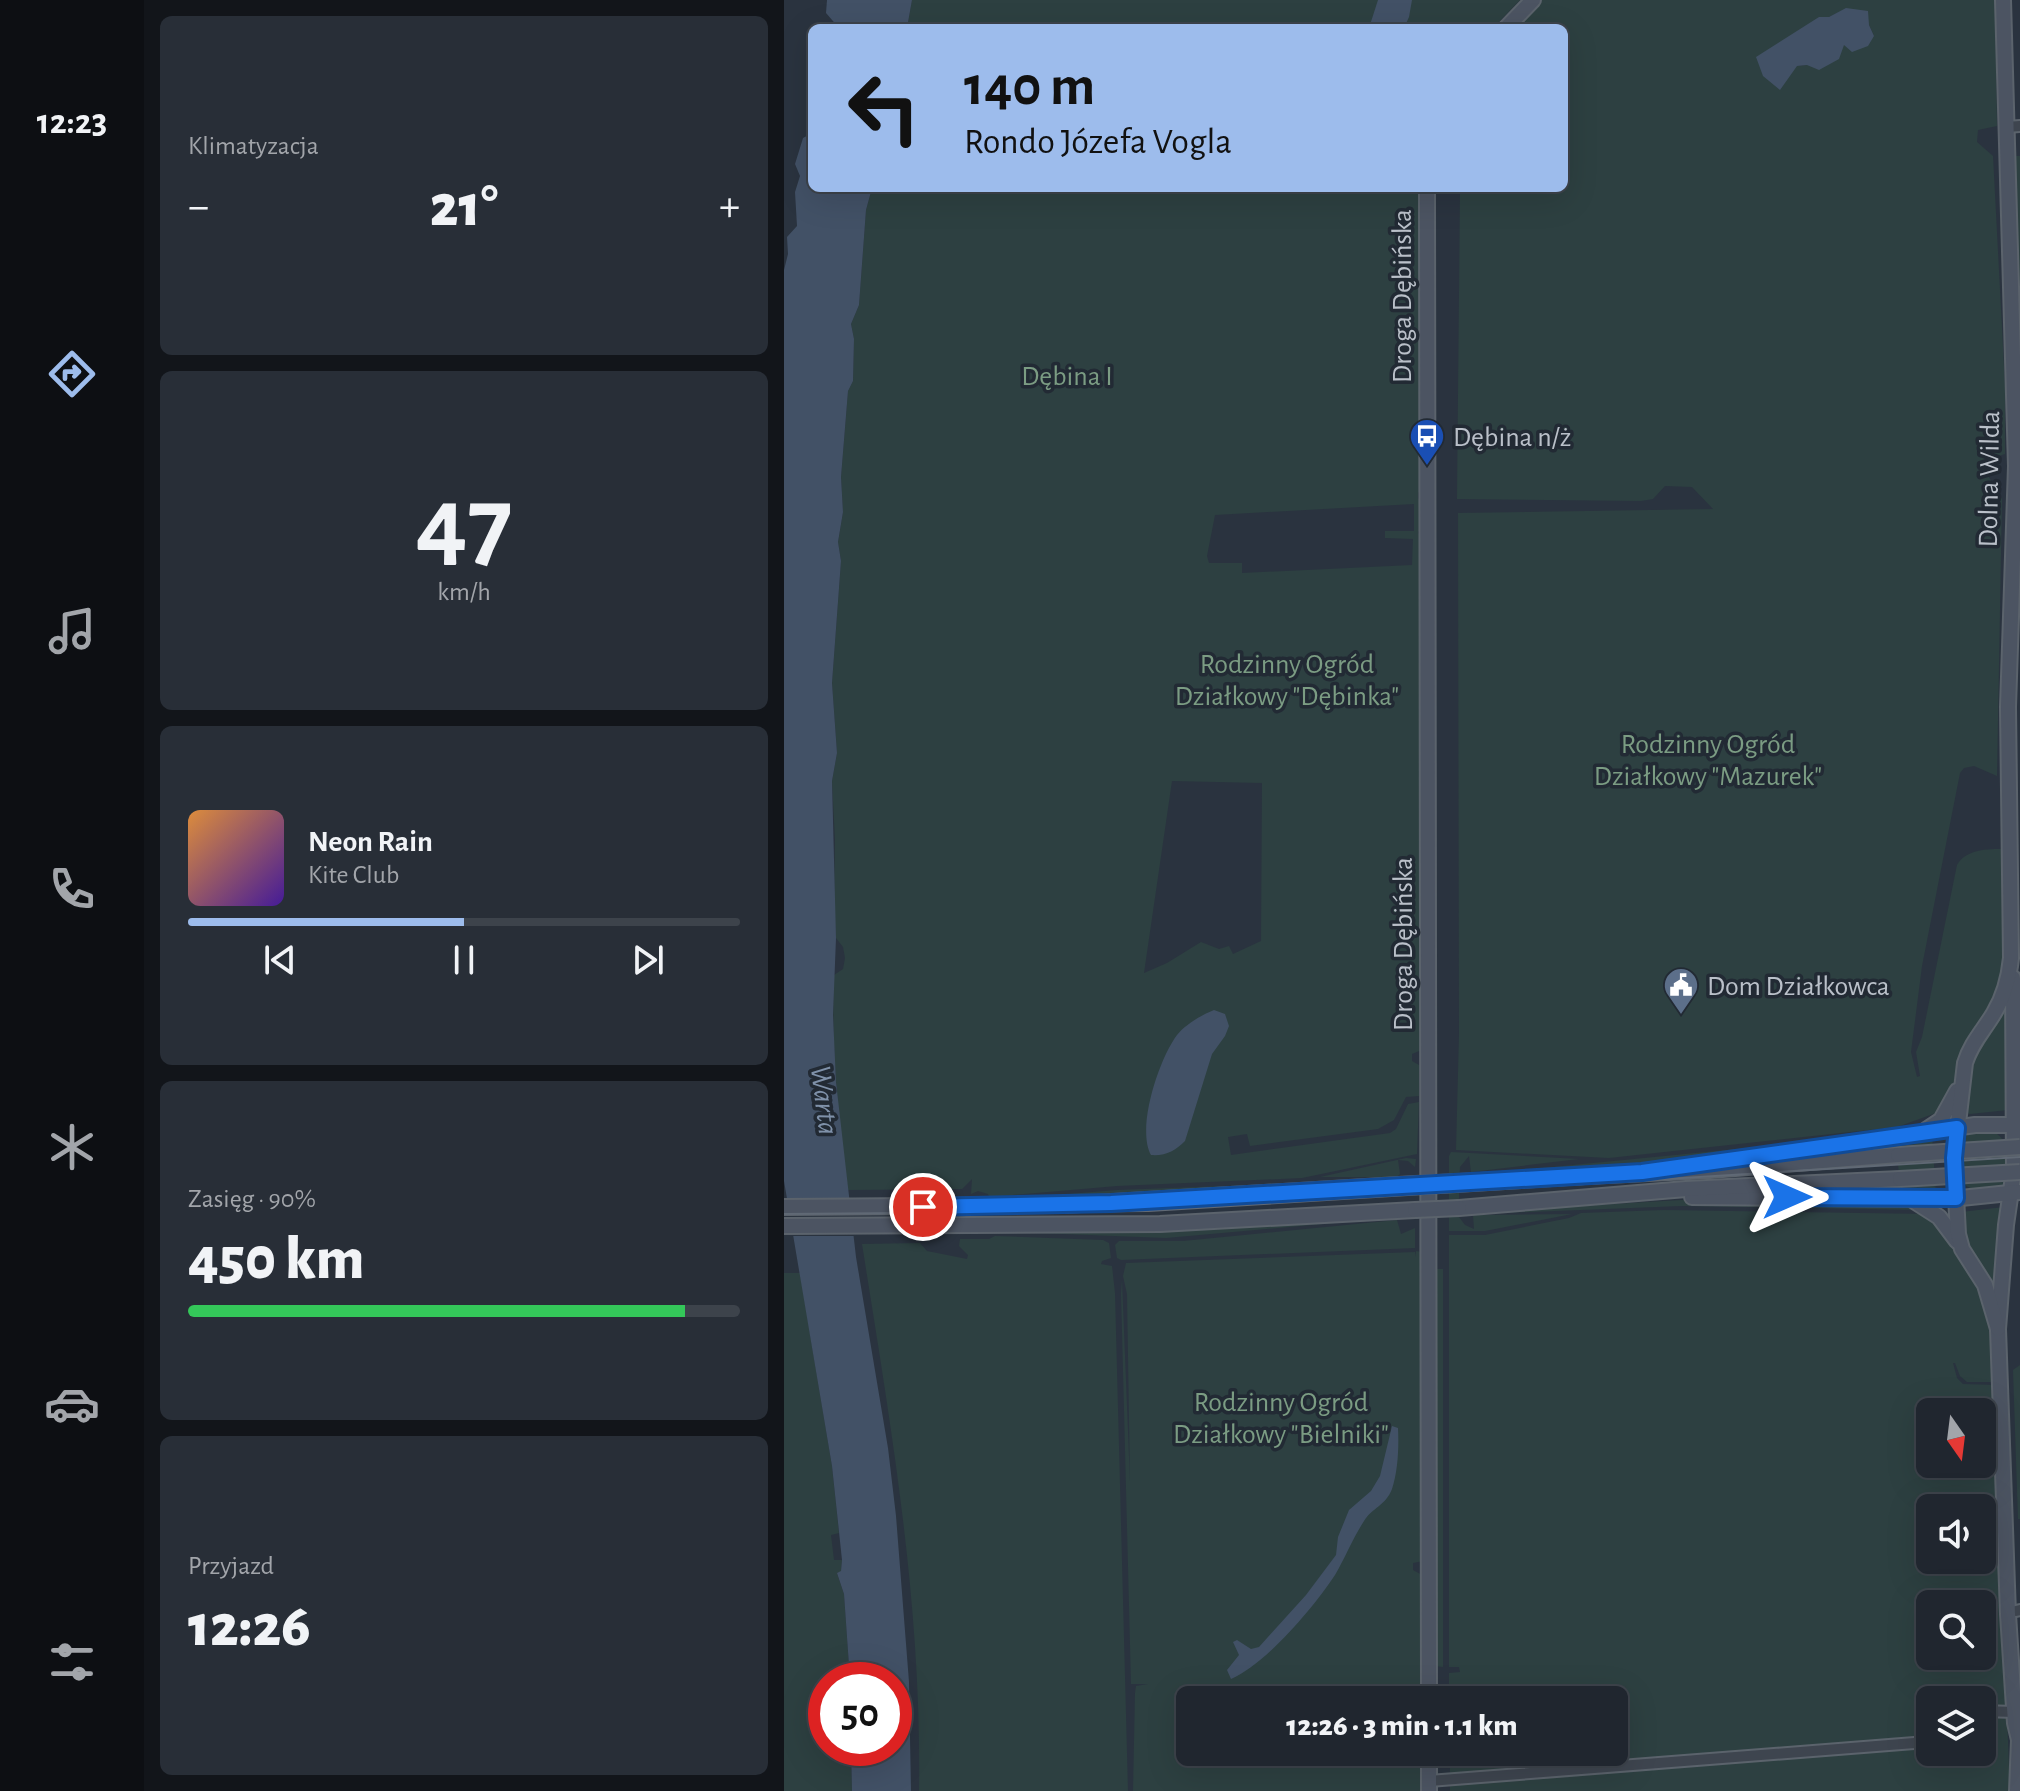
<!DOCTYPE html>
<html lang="pl">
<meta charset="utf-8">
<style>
:root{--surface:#20262f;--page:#282e37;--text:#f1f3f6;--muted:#a2a5aa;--line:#3d434b;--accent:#9dbcec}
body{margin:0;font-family:"Alegreya Sans",sans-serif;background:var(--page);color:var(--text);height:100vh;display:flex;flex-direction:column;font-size:30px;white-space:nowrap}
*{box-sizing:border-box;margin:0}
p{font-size:26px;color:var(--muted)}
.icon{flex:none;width:44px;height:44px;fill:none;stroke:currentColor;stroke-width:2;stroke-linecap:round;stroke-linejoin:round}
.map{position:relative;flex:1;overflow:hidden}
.side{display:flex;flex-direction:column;gap:16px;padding:16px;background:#12151a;width:640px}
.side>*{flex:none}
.banner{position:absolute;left:24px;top:24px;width:760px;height:168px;border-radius:12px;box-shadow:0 8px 32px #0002,0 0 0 2px var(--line);background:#9dbcec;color:#111;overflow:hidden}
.needle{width:52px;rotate:166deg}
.fabs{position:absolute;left:1132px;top:1398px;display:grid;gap:16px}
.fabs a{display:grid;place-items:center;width:80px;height:80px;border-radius:12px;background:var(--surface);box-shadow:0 8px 32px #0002,0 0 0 2px var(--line);font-size:40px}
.speed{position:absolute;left:24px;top:1662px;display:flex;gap:16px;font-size:40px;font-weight:700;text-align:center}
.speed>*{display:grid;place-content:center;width:104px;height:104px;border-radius:50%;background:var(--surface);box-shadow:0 8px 32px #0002,0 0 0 2px var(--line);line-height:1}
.speed .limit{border:12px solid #d22;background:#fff;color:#111}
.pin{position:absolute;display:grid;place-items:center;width:68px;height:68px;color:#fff;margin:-34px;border:4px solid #fff;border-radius:50%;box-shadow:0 2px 8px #0007}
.me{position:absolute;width:88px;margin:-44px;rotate:90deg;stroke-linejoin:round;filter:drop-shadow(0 0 6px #0008)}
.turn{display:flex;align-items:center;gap:28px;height:168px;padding:0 24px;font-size:36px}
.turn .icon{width:104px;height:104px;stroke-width:2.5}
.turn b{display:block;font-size:56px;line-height:68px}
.big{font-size:60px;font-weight:800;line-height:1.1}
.side .tile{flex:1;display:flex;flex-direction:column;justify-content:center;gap:12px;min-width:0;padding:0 28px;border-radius:12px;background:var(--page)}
.side .dial{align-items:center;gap:0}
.dial b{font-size:104px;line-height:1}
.song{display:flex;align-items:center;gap:24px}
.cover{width:96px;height:96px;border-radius:12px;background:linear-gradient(135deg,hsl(30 70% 55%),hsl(260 70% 35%))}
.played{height:8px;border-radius:4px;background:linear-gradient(90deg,var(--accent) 50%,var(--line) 50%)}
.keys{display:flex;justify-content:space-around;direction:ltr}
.heat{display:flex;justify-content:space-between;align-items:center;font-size:44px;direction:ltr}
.charge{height:12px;border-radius:6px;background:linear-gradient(90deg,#34c759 90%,var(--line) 0)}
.trip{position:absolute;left:392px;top:1686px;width:452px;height:80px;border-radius:12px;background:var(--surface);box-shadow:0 8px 32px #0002,0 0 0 2px var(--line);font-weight:800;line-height:80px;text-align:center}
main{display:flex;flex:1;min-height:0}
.tabs{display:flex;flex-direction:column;width:144px;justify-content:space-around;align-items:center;background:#0d0f13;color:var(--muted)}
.tabs .icon{width:56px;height:56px}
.tabs .selected{color:var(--accent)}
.tabs b{font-size:36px;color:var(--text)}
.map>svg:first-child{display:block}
.green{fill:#2d4041;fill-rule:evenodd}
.water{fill:#425166}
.pier{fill:#2a333f}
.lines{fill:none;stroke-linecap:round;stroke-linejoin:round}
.street-casing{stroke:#5b636c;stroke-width:14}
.secondary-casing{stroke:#5b636c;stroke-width:18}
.street{stroke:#3e454f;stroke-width:10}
.secondary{stroke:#4c5462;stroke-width:14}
.tram{stroke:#606975;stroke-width:2}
.secondary-bridge-casing{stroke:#5b636c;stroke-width:18;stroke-linecap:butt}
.secondary-bridge{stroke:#4c5462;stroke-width:14}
.route-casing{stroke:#114b97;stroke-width:20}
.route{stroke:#1a73e8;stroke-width:14}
.labels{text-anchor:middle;stroke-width:7;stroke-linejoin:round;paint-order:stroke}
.street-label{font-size:28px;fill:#bac0c9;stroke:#222a34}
.park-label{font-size:28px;fill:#7b9c83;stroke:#222a34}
.poi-label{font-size:28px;fill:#bac0c9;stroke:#222a34;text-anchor:start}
.water-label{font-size:30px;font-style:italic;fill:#7f91a9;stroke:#222a34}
</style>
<main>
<nav class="tabs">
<b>12:23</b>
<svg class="icon selected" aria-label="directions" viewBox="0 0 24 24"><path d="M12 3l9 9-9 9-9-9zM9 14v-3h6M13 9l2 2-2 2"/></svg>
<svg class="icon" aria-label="music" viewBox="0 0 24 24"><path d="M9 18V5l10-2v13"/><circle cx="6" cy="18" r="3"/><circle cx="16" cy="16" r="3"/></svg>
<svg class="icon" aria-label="phone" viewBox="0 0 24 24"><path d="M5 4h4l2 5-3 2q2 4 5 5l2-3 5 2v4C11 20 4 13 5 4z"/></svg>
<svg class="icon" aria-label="climate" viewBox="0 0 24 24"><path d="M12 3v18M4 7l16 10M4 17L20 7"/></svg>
<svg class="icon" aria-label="car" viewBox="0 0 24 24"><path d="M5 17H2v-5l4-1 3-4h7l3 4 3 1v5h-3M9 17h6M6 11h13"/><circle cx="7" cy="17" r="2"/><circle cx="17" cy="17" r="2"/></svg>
<svg class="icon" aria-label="filters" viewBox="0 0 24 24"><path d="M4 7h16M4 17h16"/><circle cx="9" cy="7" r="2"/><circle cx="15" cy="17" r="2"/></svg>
</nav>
<section class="side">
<div class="tile"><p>Klimatyzacja</p>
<div class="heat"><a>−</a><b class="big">21°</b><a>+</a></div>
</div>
<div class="tile dial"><b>47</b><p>km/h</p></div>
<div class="tile">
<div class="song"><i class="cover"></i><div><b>Neon Rain</b><p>Kite Club</p></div></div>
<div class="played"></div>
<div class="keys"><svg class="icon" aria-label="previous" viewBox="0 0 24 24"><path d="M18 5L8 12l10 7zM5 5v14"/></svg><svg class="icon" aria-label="pause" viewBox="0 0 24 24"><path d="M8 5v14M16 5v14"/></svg><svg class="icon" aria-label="next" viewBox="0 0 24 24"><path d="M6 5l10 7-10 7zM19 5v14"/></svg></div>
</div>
<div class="tile"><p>Zasięg · 90%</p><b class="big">450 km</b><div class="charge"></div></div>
<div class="tile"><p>Przyjazd</p><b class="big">12:26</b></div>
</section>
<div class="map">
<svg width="1236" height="1791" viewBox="0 0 1236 1791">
<rect width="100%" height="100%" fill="#2a333f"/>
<g class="green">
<path d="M128,0H736L709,28H123Z"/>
<path d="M758,0H1211L1213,126L1194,130L1193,142L1209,156L1221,385V454L1196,462L1218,499L1213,776L1190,766L1180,768L1176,773L1138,966L1127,1052L1133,1077L1136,1076L1132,1052L1138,1037L1173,865C1182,849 1204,849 1220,849L1222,958L1216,991L1179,1050L1166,1095L1152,1113L1113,1127L825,1158L672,1150L675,1034L674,513L929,509L908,487L881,486L869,499L857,501L673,499L676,188H780V28H731ZM1062,9L1085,25L1090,36L1060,44L1023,65L1013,66L1035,17H1045Z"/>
<path d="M1232,156H1236V433L1232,274Z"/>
<path d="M88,188H639L637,490L634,493V498L637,500V530L634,532L637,539L638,960L640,1049L628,1054V1061L635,1065V1096L622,1097L610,1120L594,1129L466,1146L463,1134L444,1137L447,1155L606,1133L612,1129L624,1104L635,1102L633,1154L518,1178L333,1186L205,1197L204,1194L194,1191L187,1194L188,1179L178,1189L64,1190C54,1119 47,1047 50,975L59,969L61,958L59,947L52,938L50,907L51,840L48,781L53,753L48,683L57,561L54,542L59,512L57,477L64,391L69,381L70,339L67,324L75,305L82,210ZM630,504V531H601V538L629,539L628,565L458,573V563H425L423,556L431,515ZM388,781L478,783L477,941L449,954L445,946L435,949L417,942L383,963L360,973Z"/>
<path d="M1223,1002L1224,1110L1186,1114L1179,1112L1186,1059Z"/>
<path d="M1145,1120L1147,1122L1126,1130L871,1165L716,1174V1172L1004,1144L1123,1129Z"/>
<path d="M1205,1130C1228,1138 1223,1159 1224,1180C1212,1195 1189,1195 1177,1181L1178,1140L1188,1131Z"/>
<path d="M1148,1135L1152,1194L1114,1193L1116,1186L1112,1141Z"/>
<path d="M667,1152L795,1159L687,1172L685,1156L676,1167L675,1187L757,1185L675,1190V1199L758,1195L676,1202L675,1217L681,1225L690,1229L689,1215L788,1214L701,1231H665V1156Z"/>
<path d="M622,1158L632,1159L631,1167L624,1161L614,1160L616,1174L613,1177H536Z"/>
<path d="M606,1180L304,1199H224L333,1190Z"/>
<path d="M897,1200L1124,1203L1142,1210L897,1206L718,1213L712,1211Z"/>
<path d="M1220,1207L1209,1286L1181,1243L1177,1212Z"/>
<path d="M880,1210L1142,1214C1168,1237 1198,1285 1206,1319C1210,1336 1208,1357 1208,1375L1212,1382H1183L1176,1376L1171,1363H1169L1173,1378L1179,1384L1212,1385L1223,1708L1220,1715L1223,1717L1226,1791H666V1752H830V1700H665V1673L676,1672L675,1667H665V1235H701L785,1218L797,1213ZM1146,1412H1198V1464H1146ZM1146,1508H1198V1560H1146ZM1146,1604H1198V1656H1146ZM1146,1700H1198V1752H1146Z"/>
<path d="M605,1218L382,1238L224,1232L225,1231Z"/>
<path d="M613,1220L617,1234L631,1228V1248L337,1260L333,1258L331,1245L335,1241H399Z"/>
<path d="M211,1236L319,1240L325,1243L327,1258L318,1261L317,1264L328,1266L331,1293L344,1791H135C138,1604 107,1427 78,1244L136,1243L143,1251L183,1259L184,1255L175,1246L176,1239H205Z"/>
<path d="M632,1251L638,1252L639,1561L629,1563V1570L638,1575L641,1700H406V1752H641V1791H349L351,1693L352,1686L364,1684H347L337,1293L338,1280L346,1482L343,1294L339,1276L342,1263L631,1252V1257Z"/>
<path d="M652,1269H659V1667L651,1666L648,1294Z"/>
<path d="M0,1273H16L48,1466L55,1533L47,1535L50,1560H58L57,1572L53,1573L60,1594L66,1680H42V1748H67L68,1791H0Z"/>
<path d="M1236,1365V1519H1234L1229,1370Z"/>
</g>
<g class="water">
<path d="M43,0H128L123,28H55L42,13Z"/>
<path d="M594,0H628L625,17L620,28H585Z"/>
<path d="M1062,8L1084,11L1085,25L1090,36L1084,46L1068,52L1060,45L1055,59L1035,70L1023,65L1013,66L996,90L979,76L972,57L1035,17H1045Z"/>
<path d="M28,133V188H88L82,210L75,305L67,324L70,339L69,381L64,391L57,477L59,512L54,542L57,561L48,683L53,753L48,781L52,938L49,1015L52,1082L72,1257L104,1448L112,1516L125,1682L127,1791H68L67,1748H110V1680H66L60,1594L53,1573L57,1571L58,1560L48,1466L0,1181V270L4,254L3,237L13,226L11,192L16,176L11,164L19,138Z"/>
<path d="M430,1010L441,1014L445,1026L441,1036L428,1054L401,1141C391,1151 382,1156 367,1155C352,1128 375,1059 393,1035C401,1025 417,1015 430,1010Z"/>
<path d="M608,1426L614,1428C615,1447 614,1471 608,1489C602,1505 588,1508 580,1521C569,1538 561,1558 551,1575C530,1607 481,1665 447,1679L443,1670L455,1655L449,1642L453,1640L467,1649L475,1647L522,1595L552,1555L554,1537L565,1510L587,1491L596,1476Z"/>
</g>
<path class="pier" d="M0,1198H69L73,1236H6Z"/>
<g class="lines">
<g class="street-casing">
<g id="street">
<path d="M1223,127L1236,126"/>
<path d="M1232,1611L1236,1610"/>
<path d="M1198,1711L1231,1712"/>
<path d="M645,1781L1143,1742"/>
</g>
</g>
<g class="secondary-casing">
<g id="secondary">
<path d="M722,28L749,0"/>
<path d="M643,188L645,1700"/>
<path d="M1229,978L1230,1170L1222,1225L1214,1329L1224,1614L1231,1723L1235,1740L1233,1791"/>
<path d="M1142,1130L1157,1120L1173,1091"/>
<path d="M951,1160L1191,1125H1236"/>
<path d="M675,1182L926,1170L1114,1155"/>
<path d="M908,1197L1167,1199L1235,1192"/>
<path d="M1130,1201L1155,1217L1173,1241"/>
<path d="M0,1207L280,1205L631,1184"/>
<path d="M675,1208L902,1189L1116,1179"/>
<path d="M0,1226L376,1224L631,1210"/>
<path d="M1214,1329L1201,1285L1178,1249L1174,1234L1170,1158L1181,1063C1187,1043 1200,1030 1210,1013C1221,995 1225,978 1227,958L1224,707L1232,466L1219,0"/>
<path d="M645,1752V1791"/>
</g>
</g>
<use href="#street" class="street"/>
<use href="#secondary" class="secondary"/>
<path class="tram" d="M0,1214L365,1211L1236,1157"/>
<g class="secondary-bridge-casing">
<g id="secondary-bridge">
<path d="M1114,1155L1236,1147"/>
<path d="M1116,1179L1236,1172"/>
<path d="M631,1184L675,1182"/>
<path d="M631,1210L675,1208"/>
</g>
</g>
<use href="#secondary-bridge" class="secondary-bridge"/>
</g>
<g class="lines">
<g class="route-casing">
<path id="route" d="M139,1207L327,1203L858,1172L1173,1128L1170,1158L1172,1198L1003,1197"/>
</g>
<use href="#route" class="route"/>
</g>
<defs>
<g id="bus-pin" transform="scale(1.8)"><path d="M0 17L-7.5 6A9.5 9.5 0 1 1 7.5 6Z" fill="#1a4fb4" stroke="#222a34"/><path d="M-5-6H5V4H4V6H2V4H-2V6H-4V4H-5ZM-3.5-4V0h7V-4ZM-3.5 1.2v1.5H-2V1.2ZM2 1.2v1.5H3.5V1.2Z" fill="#fff"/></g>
<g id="civic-pin" transform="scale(1.8)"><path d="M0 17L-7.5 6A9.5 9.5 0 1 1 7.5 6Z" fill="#5c6f8a" stroke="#222a34"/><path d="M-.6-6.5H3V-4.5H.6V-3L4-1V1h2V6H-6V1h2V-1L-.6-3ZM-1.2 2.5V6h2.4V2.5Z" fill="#fff"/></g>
</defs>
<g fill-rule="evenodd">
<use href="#bus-pin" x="643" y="436"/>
<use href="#civic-pin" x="897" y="985"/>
</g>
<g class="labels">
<g class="street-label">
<text transform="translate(617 296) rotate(-90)" y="10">Droga Dębińska</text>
<text transform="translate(1204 479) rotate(-89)" y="10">Dolna Wilda</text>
<text transform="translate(618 944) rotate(-90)" y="10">Droga Dębińska</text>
</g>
<g class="park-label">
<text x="283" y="385">Dębina I</text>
<text x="503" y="673">Rodzinny Ogród<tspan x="503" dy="32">Działkowy "Dębinka"</tspan></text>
<text x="924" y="753">Rodzinny Ogród<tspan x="924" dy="32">Działkowy "Mazurek"</tspan></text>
<text x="497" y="1411">Rodzinny Ogród<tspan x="497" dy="32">Działkowy "Bielniki"</tspan></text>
</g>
<g class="poi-label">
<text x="669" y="446">Dębina n/ż</text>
<text x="923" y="995">Dom Działkowca</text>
</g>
<g class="water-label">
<text transform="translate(41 1100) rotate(83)" y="10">Warta</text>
</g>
</g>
</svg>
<div class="fabs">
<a><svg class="needle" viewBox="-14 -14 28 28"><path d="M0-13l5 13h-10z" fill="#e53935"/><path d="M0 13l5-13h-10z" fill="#a2a5aa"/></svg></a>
<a><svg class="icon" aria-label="sound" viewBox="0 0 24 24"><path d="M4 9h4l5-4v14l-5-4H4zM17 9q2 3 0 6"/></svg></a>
<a><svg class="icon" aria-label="search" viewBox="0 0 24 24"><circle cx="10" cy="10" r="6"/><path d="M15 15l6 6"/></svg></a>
<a><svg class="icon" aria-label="layers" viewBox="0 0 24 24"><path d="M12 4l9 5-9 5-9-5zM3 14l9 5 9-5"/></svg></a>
</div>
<div class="speed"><div class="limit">50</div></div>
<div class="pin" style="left:139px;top:1207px;background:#d93025"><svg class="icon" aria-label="arrive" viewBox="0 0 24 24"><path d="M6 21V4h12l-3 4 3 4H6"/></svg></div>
<svg class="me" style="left:1003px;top:1197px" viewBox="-20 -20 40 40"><path d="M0-17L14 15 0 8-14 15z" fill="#1a73e8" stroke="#fff" stroke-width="4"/></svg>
<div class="trip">12:26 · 3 min · 1.1 km</div>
<div class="banner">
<div class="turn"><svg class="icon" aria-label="left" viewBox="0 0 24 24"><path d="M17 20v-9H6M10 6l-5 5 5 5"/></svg><div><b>140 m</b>Rondo Józefa Vogla</div></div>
</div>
</div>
</main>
